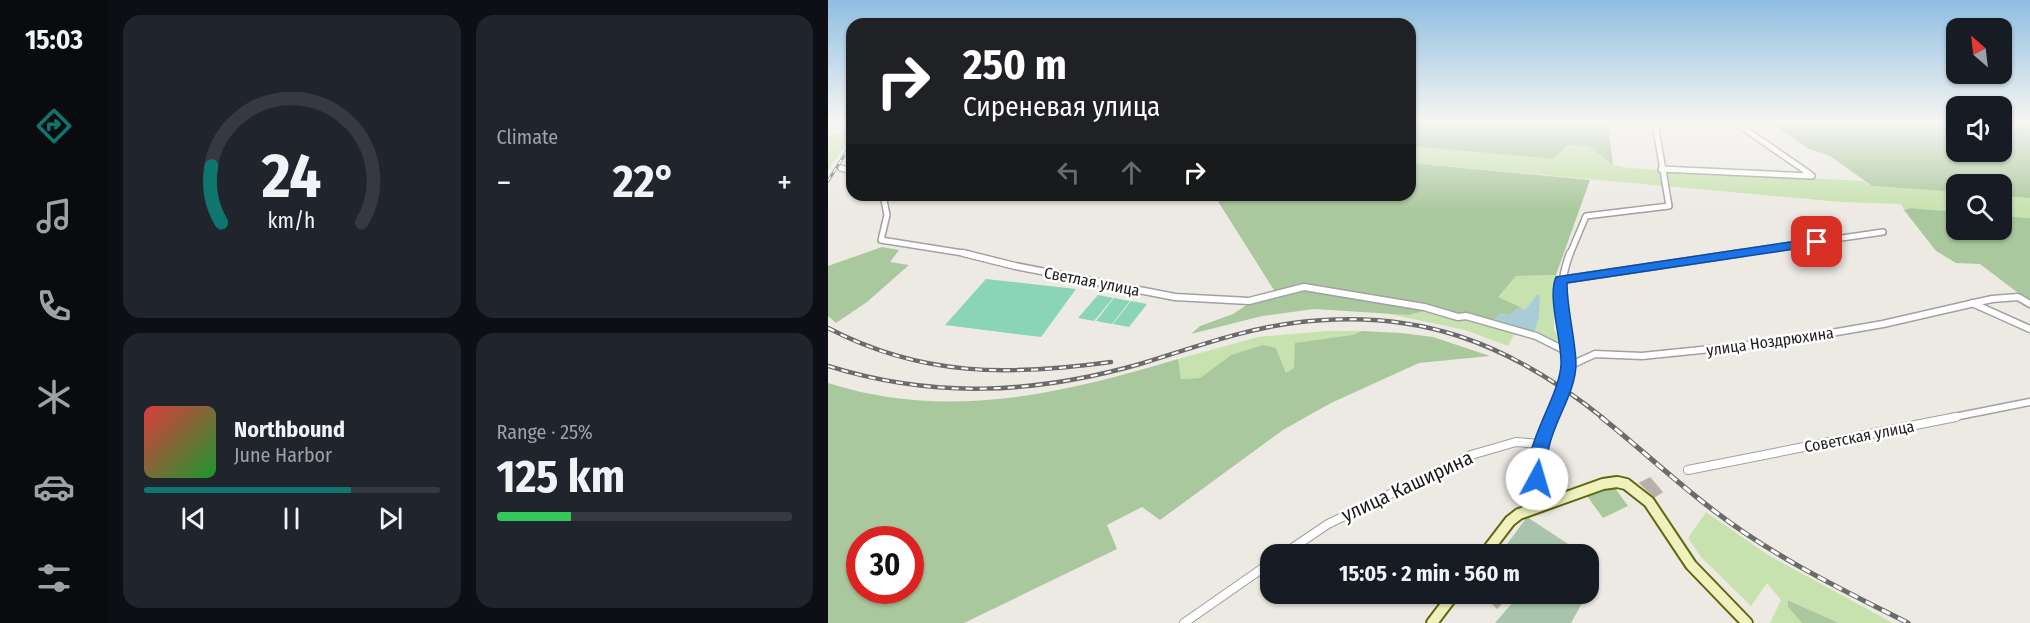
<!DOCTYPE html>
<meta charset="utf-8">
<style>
:root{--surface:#171b24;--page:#20242c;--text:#f1f3f6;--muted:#9ea1a6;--line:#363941;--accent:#0f766e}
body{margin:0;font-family:"Fira Sans Condensed",sans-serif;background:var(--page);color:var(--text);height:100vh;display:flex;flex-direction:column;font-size:22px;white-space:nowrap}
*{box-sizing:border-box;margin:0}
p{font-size:20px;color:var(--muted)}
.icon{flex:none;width:33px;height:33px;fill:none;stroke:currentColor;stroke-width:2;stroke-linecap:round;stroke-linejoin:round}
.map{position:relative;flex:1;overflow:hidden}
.sheet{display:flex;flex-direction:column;gap:15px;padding:15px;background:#0d0f14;width:720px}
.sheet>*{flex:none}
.top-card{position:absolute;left:18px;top:18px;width:570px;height:183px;border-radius:18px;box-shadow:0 2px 4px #0004;background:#202124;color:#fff;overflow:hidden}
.needle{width:39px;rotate:332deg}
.tools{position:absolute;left:1118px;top:18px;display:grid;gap:12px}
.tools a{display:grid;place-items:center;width:66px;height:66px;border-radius:12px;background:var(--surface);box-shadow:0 2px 4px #0004;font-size:30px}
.speed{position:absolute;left:18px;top:526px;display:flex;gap:12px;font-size:30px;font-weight:700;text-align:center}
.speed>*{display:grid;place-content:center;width:78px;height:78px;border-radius:50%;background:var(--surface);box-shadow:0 2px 4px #0004;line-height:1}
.speed .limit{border:9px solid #d22;background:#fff;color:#111}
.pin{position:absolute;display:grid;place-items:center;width:51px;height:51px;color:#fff;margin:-26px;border-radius:12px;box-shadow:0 3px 9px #0006}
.me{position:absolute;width:66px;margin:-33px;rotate:6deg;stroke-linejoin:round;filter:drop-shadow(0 0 4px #0008)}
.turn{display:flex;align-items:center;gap:21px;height:126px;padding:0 18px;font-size:27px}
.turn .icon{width:78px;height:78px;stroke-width:2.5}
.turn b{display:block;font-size:42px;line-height:51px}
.lanes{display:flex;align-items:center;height:57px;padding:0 18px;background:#0003;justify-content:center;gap:30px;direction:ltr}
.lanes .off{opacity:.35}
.big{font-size:45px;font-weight:700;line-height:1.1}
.sheet .widget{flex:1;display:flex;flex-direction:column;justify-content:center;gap:9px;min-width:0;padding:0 21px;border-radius:18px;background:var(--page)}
.sheet .dial{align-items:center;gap:0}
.dial svg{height:156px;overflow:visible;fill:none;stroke:var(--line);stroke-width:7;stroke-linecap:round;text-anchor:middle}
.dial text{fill:var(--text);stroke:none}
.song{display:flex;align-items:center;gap:18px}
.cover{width:72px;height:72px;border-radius:9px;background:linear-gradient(135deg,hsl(0 70% 55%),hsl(130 70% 35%))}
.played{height:6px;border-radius:3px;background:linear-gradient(90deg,var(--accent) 70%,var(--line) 70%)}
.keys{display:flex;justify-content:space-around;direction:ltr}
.heat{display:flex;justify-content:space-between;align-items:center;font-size:33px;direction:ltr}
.charge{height:9px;border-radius:4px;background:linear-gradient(90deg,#34c759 25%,var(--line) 0)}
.sheet .tiles{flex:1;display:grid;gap:15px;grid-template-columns:repeat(2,1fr)}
.trip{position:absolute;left:432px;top:544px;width:339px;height:60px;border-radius:18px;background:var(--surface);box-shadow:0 2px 4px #0004;font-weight:700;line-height:60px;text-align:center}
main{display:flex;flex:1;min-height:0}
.tabs{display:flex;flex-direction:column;width:108px;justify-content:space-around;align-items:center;background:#090b0e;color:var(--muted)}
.tabs .icon{width:42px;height:42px}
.tabs .on{color:var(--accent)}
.tabs b{font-size:27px;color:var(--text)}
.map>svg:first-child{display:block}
.grass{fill:#c8e2af}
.forest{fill:#aac89d;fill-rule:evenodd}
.cemetery{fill:#a8c4ac}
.pitch{fill:#8ad4b8}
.water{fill:#a9ccd7}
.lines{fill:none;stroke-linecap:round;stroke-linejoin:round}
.stream{stroke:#a9ccd7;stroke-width:1.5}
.building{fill:#b6b0aa;stroke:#bdb2a8;stroke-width:1.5}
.street-far2-casing{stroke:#a1a1a1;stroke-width:8}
.street-far1-casing{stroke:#a1a1a1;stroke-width:9}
.street-casing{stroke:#a1a1a1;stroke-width:10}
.secondary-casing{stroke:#5f6810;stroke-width:14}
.street-far2{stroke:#fff;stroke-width:5}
.street-far1{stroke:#fff;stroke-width:6}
.street{stroke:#fff;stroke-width:8}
.secondary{stroke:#f0f2bd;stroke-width:10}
.rail-far2-casing{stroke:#6b6b6b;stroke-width:3}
.rail-far1-casing{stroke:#6b6b6b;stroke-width:4.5}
.rail-casing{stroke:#6b6b6b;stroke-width:5}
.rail-far2{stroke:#fff;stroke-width:1.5;stroke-dasharray:5;stroke-linecap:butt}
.rail-far1{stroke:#fff;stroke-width:2;stroke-dasharray:7;stroke-linecap:butt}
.rail{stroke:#fff;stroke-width:3;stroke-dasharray:9;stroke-linecap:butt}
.route{fill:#1a73e8;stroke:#114b97;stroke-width:1.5}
.labels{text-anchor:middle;stroke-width:5;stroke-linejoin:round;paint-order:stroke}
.street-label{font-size:16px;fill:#1d1d1d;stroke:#fff}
.near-street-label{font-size:20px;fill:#1d1d1d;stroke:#fff}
</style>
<main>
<nav class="tabs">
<b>15:03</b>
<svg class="icon on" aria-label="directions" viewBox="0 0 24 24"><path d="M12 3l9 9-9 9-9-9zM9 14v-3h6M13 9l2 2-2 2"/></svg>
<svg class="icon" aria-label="music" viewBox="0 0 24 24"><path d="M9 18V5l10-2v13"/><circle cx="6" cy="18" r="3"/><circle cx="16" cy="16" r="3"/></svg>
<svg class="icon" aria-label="phone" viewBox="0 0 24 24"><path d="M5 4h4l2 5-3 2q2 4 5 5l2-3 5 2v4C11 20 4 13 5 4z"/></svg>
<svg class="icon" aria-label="climate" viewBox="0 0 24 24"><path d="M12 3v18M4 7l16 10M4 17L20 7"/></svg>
<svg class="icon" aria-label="car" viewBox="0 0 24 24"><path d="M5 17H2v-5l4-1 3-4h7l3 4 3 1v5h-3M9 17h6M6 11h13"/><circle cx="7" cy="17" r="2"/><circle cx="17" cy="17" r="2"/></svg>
<svg class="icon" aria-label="filters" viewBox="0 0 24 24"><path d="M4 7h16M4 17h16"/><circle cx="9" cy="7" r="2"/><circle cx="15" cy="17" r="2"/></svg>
</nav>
<section class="sheet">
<div class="tiles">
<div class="widget dial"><svg viewBox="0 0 100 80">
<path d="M14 69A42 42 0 1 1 86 69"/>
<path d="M14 69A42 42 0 0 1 9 40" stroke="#0f766e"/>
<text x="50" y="56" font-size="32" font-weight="700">24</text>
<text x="50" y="72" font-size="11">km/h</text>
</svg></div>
<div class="widget"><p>Climate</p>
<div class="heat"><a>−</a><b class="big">22°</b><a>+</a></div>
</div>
<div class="widget">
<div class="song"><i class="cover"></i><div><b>Northbound</b><p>June Harbor</p></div></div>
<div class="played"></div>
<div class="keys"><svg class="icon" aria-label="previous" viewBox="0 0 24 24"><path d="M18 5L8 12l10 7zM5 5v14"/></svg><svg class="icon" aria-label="pause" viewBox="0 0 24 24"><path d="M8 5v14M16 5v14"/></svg><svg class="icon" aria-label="next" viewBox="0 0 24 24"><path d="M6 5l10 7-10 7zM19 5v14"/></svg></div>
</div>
<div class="widget"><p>Range · 25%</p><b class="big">125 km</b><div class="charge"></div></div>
</div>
</section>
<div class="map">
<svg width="1202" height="623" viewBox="0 0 1202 623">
<rect width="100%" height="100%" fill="#edeae4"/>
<g class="grass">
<path d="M24,131V136L0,170V133Z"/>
<path d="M740,145L761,146L785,165L800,168L1034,181L1044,186L1128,192V212L1082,208L1076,210L1073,204L1013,202L582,163V146L725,159Z"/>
<path d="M1173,196L1202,198V218L1173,216Z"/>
<path d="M728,275L730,318L726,319V330L732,341L730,347L706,333L712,295L697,310L669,297L688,276Z"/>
<path d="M599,310L688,331L680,346L637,330L552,312L581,315Z"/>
<path d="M499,331H534L458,373L448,348L403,355L372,378L353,379L350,359L430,337Z"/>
<path d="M878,512L940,555L1065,623H1010L961,600L960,607L974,623H942L953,600L939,583L923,606L873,557L860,538Z"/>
</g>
<g class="forest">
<path d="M582,123H780L785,165L761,146L740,145L725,159L582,146Z"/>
<path d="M943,123H1128V152H1173V123H1202V198L1173,196V184H1128V192L1044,186L1002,156L981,149Z"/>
<path d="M582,163L762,180L728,275L688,276L670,297L692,307L681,315L672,314L666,321L640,313L630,315L607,308L581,315L486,309L434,316L363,334L372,326L405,314L420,304L451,298L386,195H582Z"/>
<path d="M1082,208L1128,212V230H1173V216L1202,218V302L1152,264L1128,263L1108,251L1076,210Z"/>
<path d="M54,247L71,250L62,262L81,265L39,302L8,323L0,316V266Z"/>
<path d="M534,331L573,333L605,337L662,356L591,363L503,403L455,430L332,520L314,507L279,525L289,549L136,623H0V383C119,421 233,394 350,359L353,379L372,378L403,355L435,345L448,348L458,373L466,368L467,343L525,335ZM32,540H82V591H32Z"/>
<path d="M787,488L800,506L775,518L759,496Z"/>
<path d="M960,600L1006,621L1010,623H974L960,607Z"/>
</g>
<g class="cemetery">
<path d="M699,517L757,555H671Z"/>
<path d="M692,594H759L743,623H667Z"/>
</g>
<g class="pitch">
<path d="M158,279L248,289L213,337L117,325Z"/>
<path d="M270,295L285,298L266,321L250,318Z"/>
<path d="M286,298L302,301L284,324L268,321Z"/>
<path d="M303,301L319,304L301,327L285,324Z"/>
</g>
<path class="water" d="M709,295H712L711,317L706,333L670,322L667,319L672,314L681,315L692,307L697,310Z"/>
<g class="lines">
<path class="stream" d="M0,128H23"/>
</g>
<g class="building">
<path d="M822,478L834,492L826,497L812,483Z"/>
<path d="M655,594H683L669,608Z"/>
</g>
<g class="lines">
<g class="street-far2-casing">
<g id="street-far2">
<path d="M908,123L982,174"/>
<path d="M13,168L24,171"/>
<path d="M833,169L984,176"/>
<path d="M55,195L59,215L53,240L141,254"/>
<path d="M742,254L758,216L841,206L827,123"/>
<path d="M904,254L1055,232"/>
</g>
</g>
<g class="street-far1-casing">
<g id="street-far1">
<path d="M135,253L187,266L347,297L421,301L476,287L596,307L630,317L638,316L708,336L740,352"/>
<path d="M733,280L914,253"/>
<path d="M1144,303L1202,329"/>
<path d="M741,366L767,354L814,356L951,342L1055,324L1164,299L1190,297L1202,304"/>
<path d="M722,418C730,400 740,380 741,360C743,317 724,300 742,253"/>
<path d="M1121,418L1202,402"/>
</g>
</g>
<g class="street-casing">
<g id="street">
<path d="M860,470L1128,417"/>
<path d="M718,504C704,469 708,451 722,417"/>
<path d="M454,555L500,524L643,455L688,442L713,444"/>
<path d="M356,623L442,563"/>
</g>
</g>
<g class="secondary-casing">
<g id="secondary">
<path d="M656,555L682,521L691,514L775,484L789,482L798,484L821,502L863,565L919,623"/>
<path d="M604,623L626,594"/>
</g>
</g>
<use href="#street-far2" class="street-far2"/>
<use href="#street-far1" class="street-far1"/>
<use href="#street" class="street"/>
<use href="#secondary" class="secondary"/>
<g class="rail-far2-casing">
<path id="rail-far2" d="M0,181L24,143"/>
</g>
<g class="rail-far1-casing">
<g id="rail-far1">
<path d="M0,328C94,377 181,376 283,362"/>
<path d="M0,366C105,399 206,394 312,364C362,349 412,330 465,323C588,307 680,342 775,418"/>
</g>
</g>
<g class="rail-casing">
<path id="rail" d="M773,417C812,448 849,483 889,513C948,558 1015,590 1080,623"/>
</g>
<use href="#rail-far2" class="rail-far2"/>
<use href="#rail-far1" class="rail-far1"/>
<use href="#rail" class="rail"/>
</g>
<linearGradient id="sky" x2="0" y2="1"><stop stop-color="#8fbee1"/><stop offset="0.58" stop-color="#f7f6f3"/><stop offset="1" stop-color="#f7f6f3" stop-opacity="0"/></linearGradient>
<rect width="1202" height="211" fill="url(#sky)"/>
<path class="route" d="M989,238L993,239V245L739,283C739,310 747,336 748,363C748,392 727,419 721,447C718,459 719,474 715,484L709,486L703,484C689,453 732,398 733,364C734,340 719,297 728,277Z"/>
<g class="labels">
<g class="street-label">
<text transform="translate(264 281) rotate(11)" y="6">Светлая улица</text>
<text transform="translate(942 341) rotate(-8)" y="6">улица Ноздрюхина</text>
<text transform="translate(1031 436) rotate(-11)" y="6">Советская улица</text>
</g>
<g class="near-street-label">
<text transform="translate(579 486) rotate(-25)" y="7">улица Каширина</text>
</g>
</g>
</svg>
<div class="tools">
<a><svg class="needle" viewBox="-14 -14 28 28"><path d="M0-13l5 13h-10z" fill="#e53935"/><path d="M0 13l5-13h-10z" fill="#9ea1a6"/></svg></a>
<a><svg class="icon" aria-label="sound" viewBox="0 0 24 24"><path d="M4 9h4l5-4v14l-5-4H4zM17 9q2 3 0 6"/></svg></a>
<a><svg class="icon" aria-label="search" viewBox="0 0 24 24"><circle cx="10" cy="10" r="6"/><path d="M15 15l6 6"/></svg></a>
</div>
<div class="speed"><div class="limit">30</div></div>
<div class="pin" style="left:989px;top:242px;background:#d93025"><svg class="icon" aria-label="arrive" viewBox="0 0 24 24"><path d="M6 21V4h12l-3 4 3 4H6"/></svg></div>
<svg class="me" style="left:709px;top:479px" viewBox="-20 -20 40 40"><circle r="19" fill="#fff"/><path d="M0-13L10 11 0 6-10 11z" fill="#1a73e8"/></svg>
<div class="trip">15:05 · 2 min · 560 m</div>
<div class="top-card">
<div class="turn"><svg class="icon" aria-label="right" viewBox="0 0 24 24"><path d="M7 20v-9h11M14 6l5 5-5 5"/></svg><div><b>250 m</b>Сиреневая улица</div></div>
<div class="lanes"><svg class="icon off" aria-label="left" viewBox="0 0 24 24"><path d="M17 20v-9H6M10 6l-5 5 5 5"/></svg><svg class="icon off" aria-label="ahead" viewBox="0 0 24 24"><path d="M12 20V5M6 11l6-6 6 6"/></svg><svg class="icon" aria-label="right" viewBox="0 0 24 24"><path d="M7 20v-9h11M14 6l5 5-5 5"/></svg></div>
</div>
</div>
</main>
